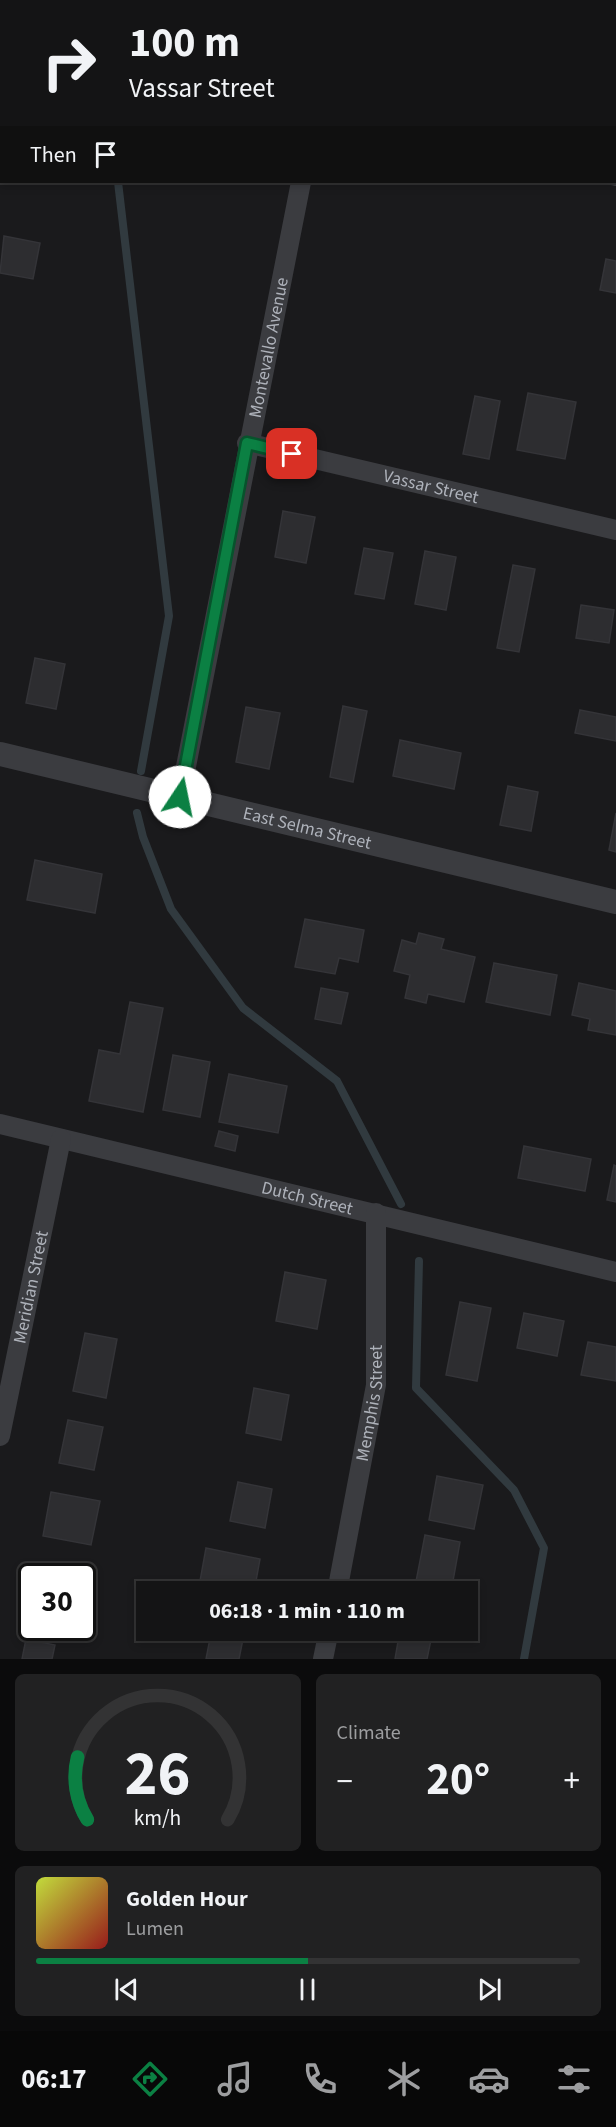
<!DOCTYPE html>
<meta charset="utf-8">
<style>
:root{--surface:#141415;--page:#212122;--text:#f1f3f6;--muted:#9d9ea0;--line:#333334;--accent:#0b8043}
body{margin:0;font-family:"Source Sans 3",sans-serif;background:var(--page);color:var(--text);height:100vh;display:flex;flex-direction:column;font-size:22px;white-space:nowrap}
*{box-sizing:border-box;margin:0}
p{font-size:20px;color:var(--muted)}
.icon{flex:none;width:33px;height:33px;fill:none;stroke:currentColor;stroke-width:2;stroke-linecap:round;stroke-linejoin:round}
.map{position:relative;height:1659px;overflow:hidden}
.panel{display:flex;flex-direction:column;gap:15px;padding:15px;background:#0b0b0c;flex:1}
.panel>*{flex:none}
.guide{position:absolute;left:0px;top:0px;width:616px;height:183px;box-shadow:0 3px 9px #0003,0 0 0 2px var(--line);background:#141415;color:var(--text);overflow:hidden}
.speed{position:absolute;left:18px;top:1563px;display:flex;gap:12px;font-size:30px;font-weight:700;text-align:center}
.speed>*{display:grid;place-content:center;width:78px;height:78px;border-radius:50%;background:var(--surface);box-shadow:0 3px 9px #0003,0 0 0 2px var(--line);line-height:1}
.speed .limit{border:3px solid #111;border-radius:9px;background:#fff;color:#111}
.pin{position:absolute;display:grid;place-items:center;width:51px;height:51px;color:#fff;margin:-26px;border-radius:12px;box-shadow:0 3px 9px #0006}
.me{position:absolute;width:66px;margin:-33px;rotate:11deg;stroke-linejoin:round;filter:drop-shadow(0 0 4px #0008)}
.turn{display:flex;align-items:center;gap:21px;height:126px;padding:0 30px;font-size:27px}
.turn .icon{width:78px;height:78px;stroke-width:2.5}
.turn b{display:block;font-size:42px;line-height:51px}
.then{display:flex;align-items:center;height:57px;padding:0 30px;background:#0003;gap:12px;font-size:22px}
.big{font-size:45px;font-weight:700;line-height:1.1}
.panel .widget{flex:1;display:flex;flex-direction:column;justify-content:center;gap:9px;min-width:0;padding:0 21px;border-radius:9px;background:var(--page)}
.panel .dial{align-items:center;gap:0}
.dial svg{height:156px;overflow:visible;fill:none;stroke:var(--line);stroke-width:7;stroke-linecap:round;text-anchor:middle}
.dial text{fill:var(--text);stroke:none}
.song{display:flex;align-items:center;gap:18px}
.cover{width:72px;height:72px;border-radius:9px;background:linear-gradient(135deg,hsl(70 70% 55%),hsl(0 70% 35%))}
.played{height:6px;border-radius:3px;background:linear-gradient(90deg,var(--accent) 50%,var(--line) 50%)}
.keys{display:flex;justify-content:space-around;direction:ltr}
.heat{display:flex;justify-content:space-between;align-items:center;font-size:33px;direction:ltr}
.panel .tiles{flex:1;display:grid;gap:15px;grid-template-columns:1fr 1fr}
.widget:last-child{grid-column:span 2}
.trip{position:absolute;left:136px;top:1581px;width:342px;height:60px;border-radius:0px;background:var(--surface);box-shadow:0 3px 9px #0003,0 0 0 2px var(--line);font-weight:700;line-height:60px;text-align:center}
.menu{display:flex;height:96px;justify-content:space-around;align-items:center;background:#080808;color:var(--muted)}
.menu .icon{width:42px;height:42px}
.menu .active{color:var(--accent)}
.menu b{font-size:27px;color:var(--text)}
.map>svg:first-child{display:block}
.lines{fill:none;stroke-linecap:round;stroke-linejoin:round}
.stream{stroke:#313a3f;stroke-width:8}
.building{fill:#2d2d30;stroke:#343438;stroke-width:1.5}
.minor{stroke:#3b3c40;stroke-width:20}
.tertiary{stroke:#3b3c40;stroke-width:24}
.route-casing{stroke:#07532c;stroke-width:15}
.route{stroke:#0b8043;stroke-width:10}
.labels{text-anchor:middle;stroke-width:6;stroke-linejoin:round;paint-order:stroke}
.street-label{font-size:18px;fill:#aeb2ba;stroke:#151517}
</style>
<div class="map">
<svg width="616" height="1659" viewBox="0 0 616 1659">
<rect width="100%" height="100%" fill="#1a1a1c"/>
<g class="lines">
<g class="stream">
<path d="M0,100L2,101"/>
<path d="M118,182L169,616L141,771"/>
<path d="M137,813L143,837L171,909L243,1008L337,1081L401,1204"/>
<path d="M419,1261L416,1388L514,1490L544,1548L524,1659"/>
</g>
</g>
<g class="building">
<path d="M0,0H77L2,2V24Z"/>
<path d="M4,236L40,243L33,279L0,273Z"/>
<path d="M606,259L616,261V293L600,290Z"/>
<path d="M528,393L576,402L565,459L517,450Z"/>
<path d="M475,396L500,401L489,459L463,454Z"/>
<path d="M283,511L315,517L306,563L275,557Z"/>
<path d="M364,548L393,553L384,599L355,594Z"/>
<path d="M425,551L456,557L446,610L415,604Z"/>
<path d="M513,565L535,569L519,652L497,648Z"/>
<path d="M581,605L614,610L609,643L576,638Z"/>
<path d="M35,658L65,664L56,709L26,703Z"/>
<path d="M343,706L367,711L353,782L330,777Z"/>
<path d="M246,707L280,713L269,769L236,762Z"/>
<path d="M580,710L616,717V741L575,733Z"/>
<path d="M400,740L461,753L454,789L393,776Z"/>
<path d="M508,786L538,792L531,831L500,825Z"/>
<path d="M616,813V852L609,850Z"/>
<path d="M35,860L102,874L95,913L27,900Z"/>
<path d="M305,919L364,930L358,962L339,958L335,974L295,967Z"/>
<path d="M419,933L444,939L441,949L475,957L464,1002L428,994L426,1003L405,998L410,975L394,971L402,940L416,944Z"/>
<path d="M494,963L557,975L550,1015L486,1002Z"/>
<path d="M579,983L616,991V1035L588,1030L590,1019L572,1015Z"/>
<path d="M321,988L348,993L341,1024L315,1019Z"/>
<path d="M130,1002L163,1008L143,1112L89,1101L99,1050L120,1054Z"/>
<path d="M173,1055L210,1062L200,1117L163,1110Z"/>
<path d="M229,1074L287,1086L278,1133L219,1122Z"/>
<path d="M219,1131L238,1136L235,1151L215,1146Z"/>
<path d="M524,1146L591,1159L585,1191L518,1178Z"/>
<path d="M614,1165L616,1166V1202L607,1200Z"/>
<path d="M285,1272L326,1280L317,1329L276,1321Z"/>
<path d="M460,1302L491,1308L477,1381L446,1375Z"/>
<path d="M524,1313L564,1321L557,1356L517,1348Z"/>
<path d="M85,1333L117,1339L106,1398L73,1391Z"/>
<path d="M588,1342L616,1347V1381L581,1375Z"/>
<path d="M254,1388L289,1395L281,1440L246,1433Z"/>
<path d="M68,1420L103,1427L94,1470L59,1463Z"/>
<path d="M437,1476L483,1485L474,1529L429,1520Z"/>
<path d="M238,1482L272,1489L265,1528L230,1521Z"/>
<path d="M51,1492L100,1501L91,1545L43,1536Z"/>
<path d="M425,1535L460,1542L451,1592H414Z"/>
<path d="M206,1548L260,1559L254,1592H198Z"/>
<path d="M400,1630H433L427,1659H395Z"/>
<path d="M211,1633L243,1639L239,1659H206Z"/>
<path d="M26,1639L55,1645L52,1659H22Z"/>
</g>
<g class="lines">
<g class="minor">
<path d="M337,2V0"/>
<path d="M615,176H616"/>
<path id="s1" d="M247,443L616,530"/>
<path id="s2" d="M180,797L301,182"/>
<path id="s3" d="M0,1124L616,1272"/>
<path id="s4" d="M0,1436L61,1139"/>
<path id="s5" d="M337,1592L376,1385V1213"/>
<path d="M323,1659L329,1630"/>
</g>
<path class="tertiary" id="s6" d="M0,754L616,902"/>
</g>
<g class="lines">
<g class="route-casing">
<path id="route" d="M180,797L247,443L292,454"/>
</g>
<use href="#route" class="route"/>
</g>
<g class="labels">
<g class="street-label">
<text dy="6" stroke="none"><textPath href="#s2" startOffset="458">Montevallo Avenue</textPath></text>
<text dy="6" stroke="none"><textPath href="#s1" startOffset="189">Vassar Street</textPath></text>
<text dy="6" stroke="none"><textPath href="#s6" startOffset="316">East Selma Street</textPath></text>
<text dy="6" stroke="none"><textPath href="#s3" startOffset="316">Dutch Street</textPath></text>
<text dy="6" stroke="none"><textPath href="#s4" startOffset="152">Meridian Street</textPath></text>
<text dy="6" stroke="none"><textPath href="#s5" startOffset="192">Memphis Street</textPath></text>
</g>
</g>
</svg>
<div class="speed"><div class="limit">30</div></div>
<div class="pin" style="left:292px;top:454px;background:#d93025"><svg class="icon" aria-label="arrive" viewBox="0 0 24 24"><path d="M6 21V4h12l-3 4 3 4H6"/></svg></div>
<svg class="me" style="left:180px;top:797px" viewBox="-20 -20 40 40"><circle r="19" fill="#fff"/><path d="M0-13L10 11 0 6-10 11z" fill="#0b8043"/></svg>
<div class="trip">06:18 · 1 min · 110 m</div>
<div class="guide">
<div class="turn"><svg class="icon" aria-label="right" viewBox="0 0 24 24"><path d="M7 20v-9h11M14 6l5 5-5 5"/></svg><div><b>100 m</b>Vassar Street</div></div>
<div class="then">Then<svg class="icon" aria-label="arrive" viewBox="0 0 24 24"><path d="M6 21V4h12l-3 4 3 4H6"/></svg></div>
</div>
</div>
<section class="panel">
<div class="tiles">
<div class="widget dial"><svg viewBox="0 0 100 80">
<path d="M14 69A42 42 0 1 1 86 69"/>
<path d="M14 69A42 42 0 0 1 9 37" stroke="#0b8043"/>
<text x="50" y="56" font-size="32" font-weight="700">26</text>
<text x="50" y="72" font-size="11">km/h</text>
</svg></div>
<div class="widget"><p>Climate</p>
<div class="heat"><a>−</a><b class="big">20°</b><a>+</a></div>
</div>
<div class="widget">
<div class="song"><i class="cover"></i><div><b>Golden Hour</b><p>Lumen</p></div></div>
<div class="played"></div>
<div class="keys"><svg class="icon" aria-label="previous" viewBox="0 0 24 24"><path d="M18 5L8 12l10 7zM5 5v14"/></svg><svg class="icon" aria-label="pause" viewBox="0 0 24 24"><path d="M8 5v14M16 5v14"/></svg><svg class="icon" aria-label="next" viewBox="0 0 24 24"><path d="M6 5l10 7-10 7zM19 5v14"/></svg></div>
</div>
</div>
</section>
<nav class="menu">
<b>06:17</b>
<svg class="icon active" aria-label="directions" viewBox="0 0 24 24"><path d="M12 3l9 9-9 9-9-9zM9 14v-3h6M13 9l2 2-2 2"/></svg>
<svg class="icon" aria-label="music" viewBox="0 0 24 24"><path d="M9 18V5l10-2v13"/><circle cx="6" cy="18" r="3"/><circle cx="16" cy="16" r="3"/></svg>
<svg class="icon" aria-label="phone" viewBox="0 0 24 24"><path d="M5 4h4l2 5-3 2q2 4 5 5l2-3 5 2v4C11 20 4 13 5 4z"/></svg>
<svg class="icon" aria-label="climate" viewBox="0 0 24 24"><path d="M12 3v18M4 7l16 10M4 17L20 7"/></svg>
<svg class="icon" aria-label="car" viewBox="0 0 24 24"><path d="M5 17H2v-5l4-1 3-4h7l3 4 3 1v5h-3M9 17h6M6 11h13"/><circle cx="7" cy="17" r="2"/><circle cx="17" cy="17" r="2"/></svg>
<svg class="icon" aria-label="filters" viewBox="0 0 24 24"><path d="M4 7h16M4 17h16"/><circle cx="9" cy="7" r="2"/><circle cx="15" cy="17" r="2"/></svg>
</nav>
